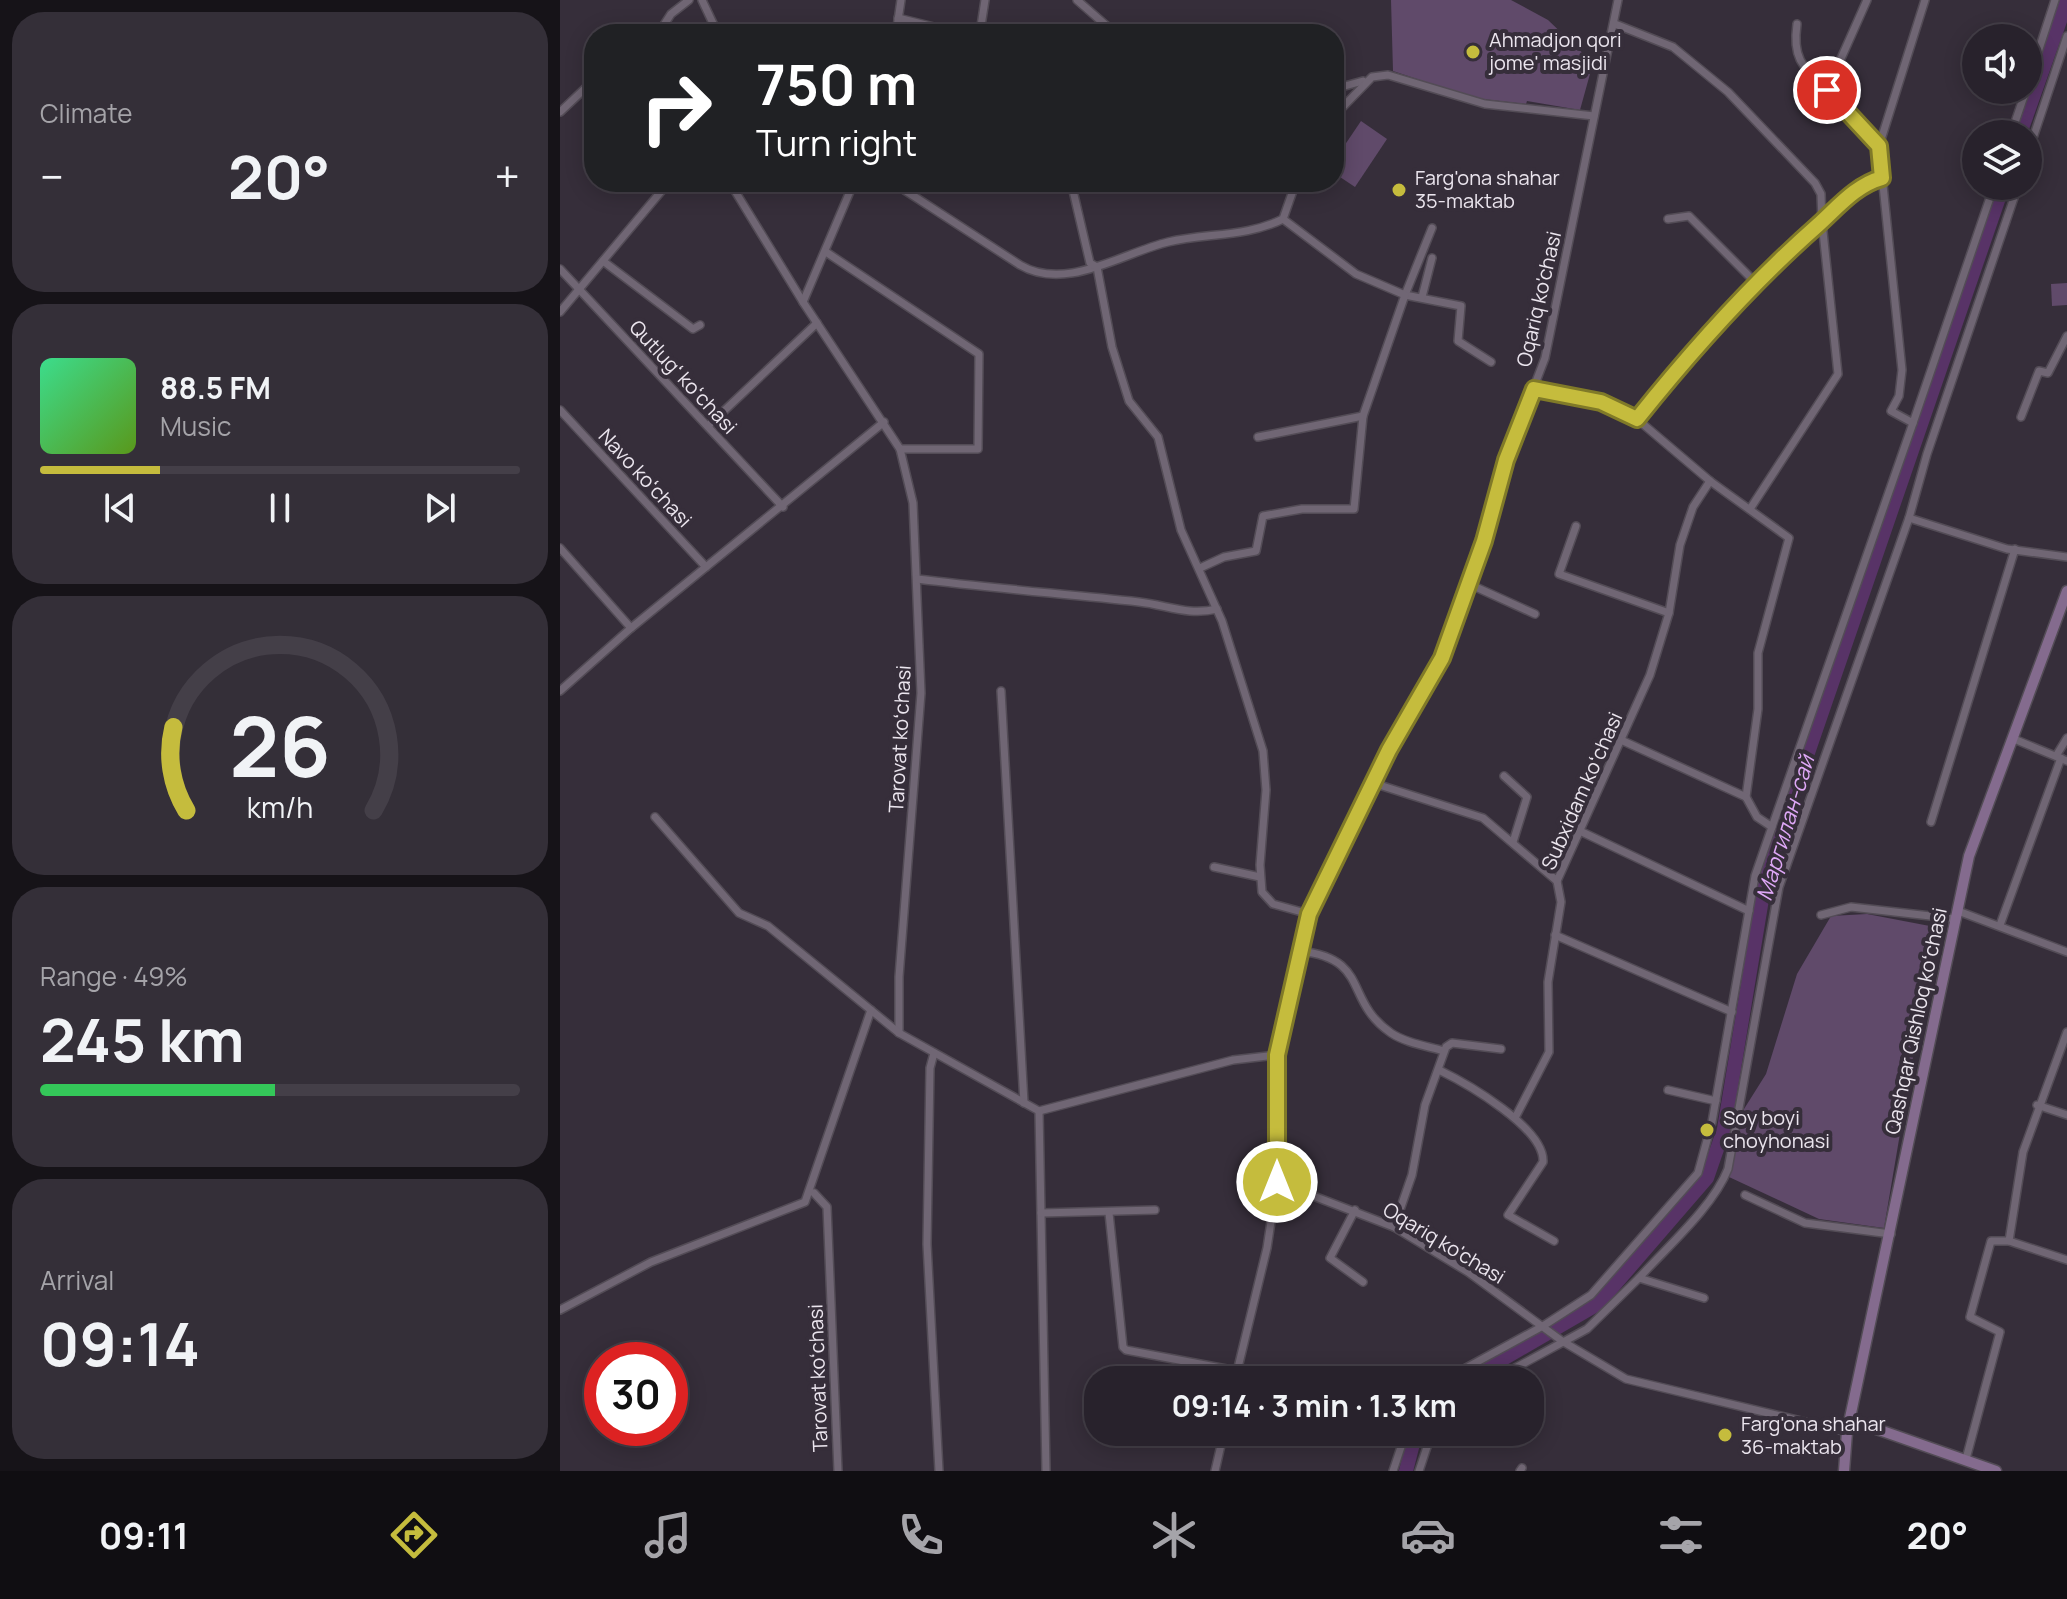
<!DOCTYPE html>
<meta charset="utf-8">
<style>
:root{--surface:#28222c;--page:#342f38;--text:#f1f3f6;--muted:#a5a4a9;--line:#443f48;--accent:#c5bc3d}
body{margin:0;font-family:Manrope,sans-serif;background:var(--page);color:var(--text);height:100vh;display:flex;flex-direction:column;font-size:30px;white-space:nowrap}
*{box-sizing:border-box;margin:0}
p{font-size:26px;color:var(--muted)}
.icon{flex:none;width:44px;height:44px;fill:none;stroke:currentColor;stroke-width:2;stroke-linecap:round;stroke-linejoin:round}
.map{position:relative;flex:1;overflow:hidden}
.side{display:flex;flex-direction:column;gap:12px;padding:12px;background:#161318;width:560px}
.side>*{flex:none}
.top-card{position:absolute;left:24px;top:24px;width:760px;height:168px;border-radius:32px;box-shadow:0 4px 20px #0003,0 0 0 2px var(--line);background:#202124;color:#fff;overflow:hidden}
.fabs{position:absolute;left:1402px;top:24px;display:grid;gap:16px}
.fabs a{display:grid;place-items:center;width:80px;height:80px;border-radius:50%;background:var(--surface);box-shadow:0 4px 20px #0003,0 0 0 2px var(--line);font-size:40px}
.speed{position:absolute;left:24px;top:1342px;display:flex;gap:16px;font-size:40px;font-weight:700;text-align:center}
.speed>*{display:grid;place-content:center;width:104px;height:104px;border-radius:50%;background:var(--surface);box-shadow:0 4px 20px #0003,0 0 0 2px var(--line);line-height:1}
.speed .limit{border:12px solid #d22;background:#fff;color:#111}
.pin{position:absolute;display:grid;place-items:center;width:68px;height:68px;color:#fff;margin:-34px;border:4px solid #fff;border-radius:50%;box-shadow:0 2px 8px #0007}
.me{position:absolute;width:88px;margin:-44px;rotate:0deg;stroke-linejoin:round;filter:drop-shadow(0 0 6px #0008)}
.turn{display:flex;align-items:center;gap:28px;height:168px;padding:0 40px;font-size:36px}
.turn .icon{width:104px;height:104px;stroke-width:2.5}
.turn b{display:block;font-size:56px;line-height:68px}
.big{font-size:60px;font-weight:700;line-height:1.1}
.side .tile{flex:1;display:flex;flex-direction:column;justify-content:center;gap:12px;min-width:0;padding:0 28px;border-radius:32px;background:var(--page)}
.side .dial{align-items:center;gap:0}
.dial svg{height:208px;overflow:visible;fill:none;stroke:var(--line);stroke-width:7;stroke-linecap:round;text-anchor:middle}
.dial text{fill:var(--text);stroke:none}
.song{display:flex;align-items:center;gap:24px}
.cover{width:96px;height:96px;border-radius:12px;background:linear-gradient(135deg,hsl(150 70% 55%),hsl(90 70% 35%))}
.played{height:8px;border-radius:4px;background:linear-gradient(90deg,var(--accent) 25%,var(--line) 25%)}
.keys{display:flex;justify-content:space-around;direction:ltr}
.heat{display:flex;justify-content:space-between;align-items:center;font-size:44px;direction:ltr}
.charge{height:12px;border-radius:6px;background:linear-gradient(90deg,#34c759 49%,var(--line) 0)}
.trip{position:absolute;left:524px;top:1366px;width:460px;height:80px;border-radius:32px;background:var(--surface);box-shadow:0 4px 20px #0003,0 0 0 2px var(--line);font-weight:700;line-height:80px;text-align:center}
.dock{display:flex;height:128px;justify-content:space-around;align-items:center;background:#100e12;color:var(--muted)}
.dock .icon{width:56px;height:56px}
.dock .on{color:var(--accent)}
.dock b{font-size:36px;color:var(--text)}
main{display:flex;flex:1;min-height:0}
.map>svg:first-child{display:block}
.green{fill:#604a6a}
.lines{fill:none;stroke-linecap:round;stroke-linejoin:round}
.river{stroke:#583367;stroke-width:14}
.street-casing{stroke:#534c56;stroke-width:10}
.secondary-casing{stroke:#534c56;stroke-width:13}
.street{stroke:#706674;stroke-width:7}
.secondary{stroke:#846b8e;stroke-width:10}
.route-casing{stroke:#807a28;stroke-width:20}
.route{stroke:#c5bc3d;stroke-width:14}
.poi-dot{fill:#c5bc3d;stroke:#362e3a;stroke-width:3}
.labels{text-anchor:middle;stroke-width:8;stroke-linejoin:round;paint-order:stroke}
.poi-label{font-size:20px;fill:#ebe5ee;stroke:#362e3a;text-anchor:start}
.street-label{font-size:20px;fill:#ebe5ee;stroke:#362e3a}
.water-label{font-size:22px;font-style:italic;fill:#dfa8f7;stroke:#362e3a}
</style>
<main>
<section class="side">
<div class="tile"><p>Climate</p>
<div class="heat"><a>−</a><b class="big">20°</b><a>+</a></div>
</div>
<div class="tile">
<div class="song"><i class="cover"></i><div><b>88.5 FM</b><p>Music</p></div></div>
<div class="played"></div>
<div class="keys"><svg class="icon" aria-label="previous" viewBox="0 0 24 24"><path d="M18 5L8 12l10 7zM5 5v14"/></svg><svg class="icon" aria-label="pause" viewBox="0 0 24 24"><path d="M8 5v14M16 5v14"/></svg><svg class="icon" aria-label="next" viewBox="0 0 24 24"><path d="M6 5l10 7-10 7zM19 5v14"/></svg></div>
</div>
<div class="tile dial"><svg viewBox="0 0 100 80">
<path d="M14 69A42 42 0 1 1 86 69"/>
<path d="M14 69A42 42 0 0 1 9 37" stroke="#c5bc3d"/>
<text x="50" y="56" font-size="32" font-weight="700">26</text>
<text x="50" y="72" font-size="11">km/h</text>
</svg></div>
<div class="tile"><p>Range · 49%</p><b class="big">245 km</b><div class="charge"></div></div>
<div class="tile"><p>Arrival</p><b class="big">09:14</b></div>
</section>
<div class="map">
<svg width="1507" height="1471" viewBox="0 0 1507 1471">
<rect width="100%" height="100%" fill="#362e3a"/>
<g class="green">
<path d="M831,0H951L988,20L1033,63L1020,110L967,101L966,104L914,98L833,71Z"/>
<path d="M801,121L827,139L795,187L774,173V161Z"/>
<path d="M1507,283V305L1492,306L1491,284Z"/>
<path d="M1307,914L1375,927L1324,1228L1259,1219L1169,1177L1184,1109L1206,1074L1237,974L1271,916Z"/>
</g>
<g class="lines">
<g class="river">
<path d="M1460,134L1507,1"/>
<path d="M907,1380L1038,1304L1147,1178L1164,1129L1206,875L1443,186"/>
<path d="M846,1471L856,1432"/>
</g>
<g class="street-casing">
<g id="street">
<path d="M142,0L158,34"/>
<path d="M425,0L421,26L430,34"/>
<path d="M517,0L556,34"/>
<path d="M1307,0L1267,90L1319,146L1342,370L1339,396L1331,411L1353,423L1434,186"/>
<path d="M338,18L402,34"/>
<path d="M1055,24L1113,47L1168,92L1255,183L1261,194L1262,222L1169,310L1077,419"/>
<path d="M1237,24C1232,59 1243,67 1267,90"/>
<path d="M98,34L111,14L129,0"/>
<path d="M336,34L341,0"/>
<path d="M1468,83L1495,0"/>
<path d="M774,89L803,81"/>
<path d="M0,112L34,80"/>
<path d="M774,116L812,77L828,75L925,104L1034,116"/>
<path d="M1451,134L1466,90"/>
<path d="M1319,146L1365,0"/>
<path d="M1468,153L1507,36"/>
<path d="M176,182L175,191L243,302"/>
<path d="M294,182L243,302L340,449L353,503L361,693L339,977V1033"/>
<path d="M332,182L460,265C506,292 562,253 608,242C647,233 687,237 723,219L736,182"/>
<path d="M511,182L530,263L537,267L552,347L569,401L598,437L621,530L662,621L703,751L706,790L700,865L702,892L713,904L749,914"/>
<path d="M1108,219L1129,216L1196,283"/>
<path d="M872,228L845,295L901,306L898,341L931,362"/>
<path d="M266,252L419,354L418,449H340"/>
<path d="M43,261L133,329L140,325"/>
<path d="M0,269L223,507"/>
<path d="M862,297L872,258"/>
<path d="M0,312L109,182"/>
<path d="M974,389L1041,402L1077,419L1150,481L1229,538L1198,653V709L1186,797"/>
<path d="M0,410L146,567"/>
<path d="M1461,417L1479,371L1488,373L1507,336"/>
<path d="M148,426L257,323"/>
<path d="M698,437L803,416"/>
<path d="M1190,509L1278,374L1262,222L1286,199L1322,178"/>
<path d="M1349,518L1447,549L1507,557"/>
<path d="M1016,526L999,574L1109,613"/>
<path d="M0,548L71,628"/>
<path d="M640,568L664,557L696,551L703,516L742,509H794L803,416L845,295L796,274L723,219"/>
<path d="M357,579C431,588 505,594 579,602C607,605 628,616 657,609"/>
<path d="M909,584L975,614"/>
<path d="M0,691L71,628L324,422"/>
<path d="M441,691L464,1103"/>
<path d="M1454,739L1507,761"/>
<path d="M1496,756L1507,738"/>
<path d="M944,776L967,797L953,842"/>
<path d="M813,783L923,818L997,881"/>
<path d="M95,817L179,913L208,926L339,1033L479,1111L673,1060L717,1055"/>
<path d="M1371,822L1455,549"/>
<path d="M1212,827L1353,423"/>
<path d="M1022,832L1189,911"/>
<path d="M654,867L700,877"/>
<path d="M1398,911L1507,952"/>
<path d="M1261,915L1291,907L1397,919"/>
<path d="M1440,925L1501,758"/>
<path d="M995,935L1172,1012"/>
<path d="M740,951C811,959 783,1000 831,1033C846,1043 867,1046 884,1051"/>
<path d="M374,1053L370,1068L367,1244L379,1471"/>
<path d="M879,1070C906,1083 985,1128 983,1162L948,1215L994,1241"/>
<path d="M1108,1090L1156,1101"/>
<path d="M1477,1105L1507,1115"/>
<path d="M479,1111L486,1471"/>
<path d="M955,1118L989,1052L988,982L1001,902L997,881L1090,675L1109,613L1120,545L1133,507L1150,481"/>
<path d="M717,1182L834,1227L908,1272L1002,1341L1066,1379L1287,1432"/>
<path d="M254,1193L267,1207L278,1471"/>
<path d="M1185,1195L1245,1223L1331,1234"/>
<path d="M795,1210L770,1258L803,1282"/>
<path d="M481,1213L595,1210"/>
<path d="M549,1213L563,1347L566,1350L677,1371"/>
<path d="M834,1227L852,1175L865,1105L886,1047L892,1043L941,1049"/>
<path d="M1449,1241L1507,1260"/>
<path d="M1144,1298L1079,1278C1107,1247 1153,1207 1168,1169L1219,887L1349,518L1367,454L1458,186"/>
<path d="M0,1310L91,1262L245,1202L311,1010"/>
<path d="M675,1380L707,1248L717,1182V1055L749,914L829,750L882,658L924,541L946,460L985,358L1058,0"/>
<path d="M884,1380L983,1326L1031,1295L1138,1173L1152,1122L1195,876L1212,827L1197,817L1186,797L1061,740"/>
<path d="M933,1380L1027,1329L1079,1278"/>
<path d="M1406,1459L1440,1332L1410,1317L1431,1241H1449L1463,1152L1507,1032"/>
<path d="M655,1471L664,1432"/>
<path d="M833,1471L846,1432"/>
<path d="M859,1471L872,1432"/>
<path d="M960,1471L962,1468"/>
</g>
</g>
<g class="secondary-casing">
<g id="secondary">
<path d="M1291,1420L1436,1471"/>
<path d="M1284,1471L1287,1432L1409,856L1507,591"/>
</g>
</g>
<use href="#street" class="street"/>
<use href="#secondary" class="secondary"/>
</g>
<g class="lines">
<g class="route-casing">
<path id="route" d="M717,1182V1055L749,914L829,750L882,658L924,541L946,460L974,389L1041,402L1077,419C1133,349 1191,284 1258,225C1278,207 1296,185 1322,178L1319,146L1267,90"/>
</g>
<use href="#route" class="route"/>
</g>
<g class="poi-dot">
<circle cx="913" cy="52" r="8"/>
<circle cx="839" cy="190" r="8"/>
<circle cx="1147" cy="1130" r="8"/>
<circle cx="1165" cy="1435" r="8"/>
</g>
<g class="labels">
<g class="poi-label">
<text x="929" y="47">Ahmadjon qori<tspan x="929" dy="23">jome' masjidi</tspan></text>
<text x="855" y="185">Farg'ona shahar<tspan x="855" dy="23">35-maktab</tspan></text>
<text x="1163" y="1125">Soy boyi<tspan x="1163" dy="23">choyhonasi</tspan></text>
<text x="1181" y="1431">Farg'ona shahar<tspan x="1181" dy="23">36-maktab</tspan></text>
</g>
<g class="street-label">
<text transform="translate(979 299) rotate(-77)" y="7">Oqariq ko'chasi</text>
<text transform="translate(123 377) rotate(47)" y="7">Qutlugʻ koʻchasi</text>
<text transform="translate(85 478) rotate(47)" y="7">Navo koʻchasi</text>
<text transform="translate(340 739) rotate(-87)" y="7">Tarovat koʻchasi</text>
<text transform="translate(1022 791) rotate(-66)" y="7">Subxidam koʻchasi</text>
<text transform="translate(1356 1021) rotate(-78)" y="7">Qashqar Qishloq koʻchasi</text>
<text transform="translate(884 1243) rotate(31)" y="7">Oqariq ko'chasi</text>
<text transform="translate(258 1378) rotate(-92)" y="7">Tarovat koʻchasi</text>
</g>
<g class="water-label">
<text transform="translate(1225 828) rotate(-73)" y="8">Маргилан-сай</text>
</g>
</g>
</svg>
<div class="fabs">
<a><svg class="icon" aria-label="sound" viewBox="0 0 24 24"><path d="M4 9h4l5-4v14l-5-4H4zM17 9q2 3 0 6"/></svg></a>
<a><svg class="icon" aria-label="layers" viewBox="0 0 24 24"><path d="M12 4l9 5-9 5-9-5zM3 14l9 5 9-5"/></svg></a>
</div>
<div class="speed"><div class="limit">30</div></div>
<div class="pin" style="left:1267px;top:90px;background:#d93025"><svg class="icon" aria-label="arrive" viewBox="0 0 24 24"><path d="M6 21V4h12l-3 4 3 4H6"/></svg></div>
<svg class="me" style="left:717px;top:1182px" viewBox="-20 -20 40 40"><circle r="17" fill="#c5bc3d" stroke="#fff" stroke-width="3"/><path d="M0-11L8 9 0 5-8 9z" fill="#fff"/></svg>
<div class="trip">09:14 · 3 min · 1.3 km</div>
<div class="top-card">
<div class="turn"><svg class="icon" aria-label="right" viewBox="0 0 24 24"><path d="M7 20v-9h11M14 6l5 5-5 5"/></svg><div><b>750 m</b>Turn right</div></div>
</div>
</div>
</main>
<nav class="dock">
<b>09:11</b>
<svg class="icon on" aria-label="directions" viewBox="0 0 24 24"><path d="M12 3l9 9-9 9-9-9zM9 14v-3h6M13 9l2 2-2 2"/></svg>
<svg class="icon" aria-label="music" viewBox="0 0 24 24"><path d="M9 18V5l10-2v13"/><circle cx="6" cy="18" r="3"/><circle cx="16" cy="16" r="3"/></svg>
<svg class="icon" aria-label="phone" viewBox="0 0 24 24"><path d="M5 4h4l2 5-3 2q2 4 5 5l2-3 5 2v4C11 20 4 13 5 4z"/></svg>
<svg class="icon" aria-label="climate" viewBox="0 0 24 24"><path d="M12 3v18M4 7l16 10M4 17L20 7"/></svg>
<svg class="icon" aria-label="car" viewBox="0 0 24 24"><path d="M5 17H2v-5l4-1 3-4h7l3 4 3 1v5h-3M9 17h6M6 11h13"/><circle cx="7" cy="17" r="2"/><circle cx="17" cy="17" r="2"/></svg>
<svg class="icon" aria-label="filters" viewBox="0 0 24 24"><path d="M4 7h16M4 17h16"/><circle cx="9" cy="7" r="2"/><circle cx="15" cy="17" r="2"/></svg>
<b>20°</b>
</nav>
